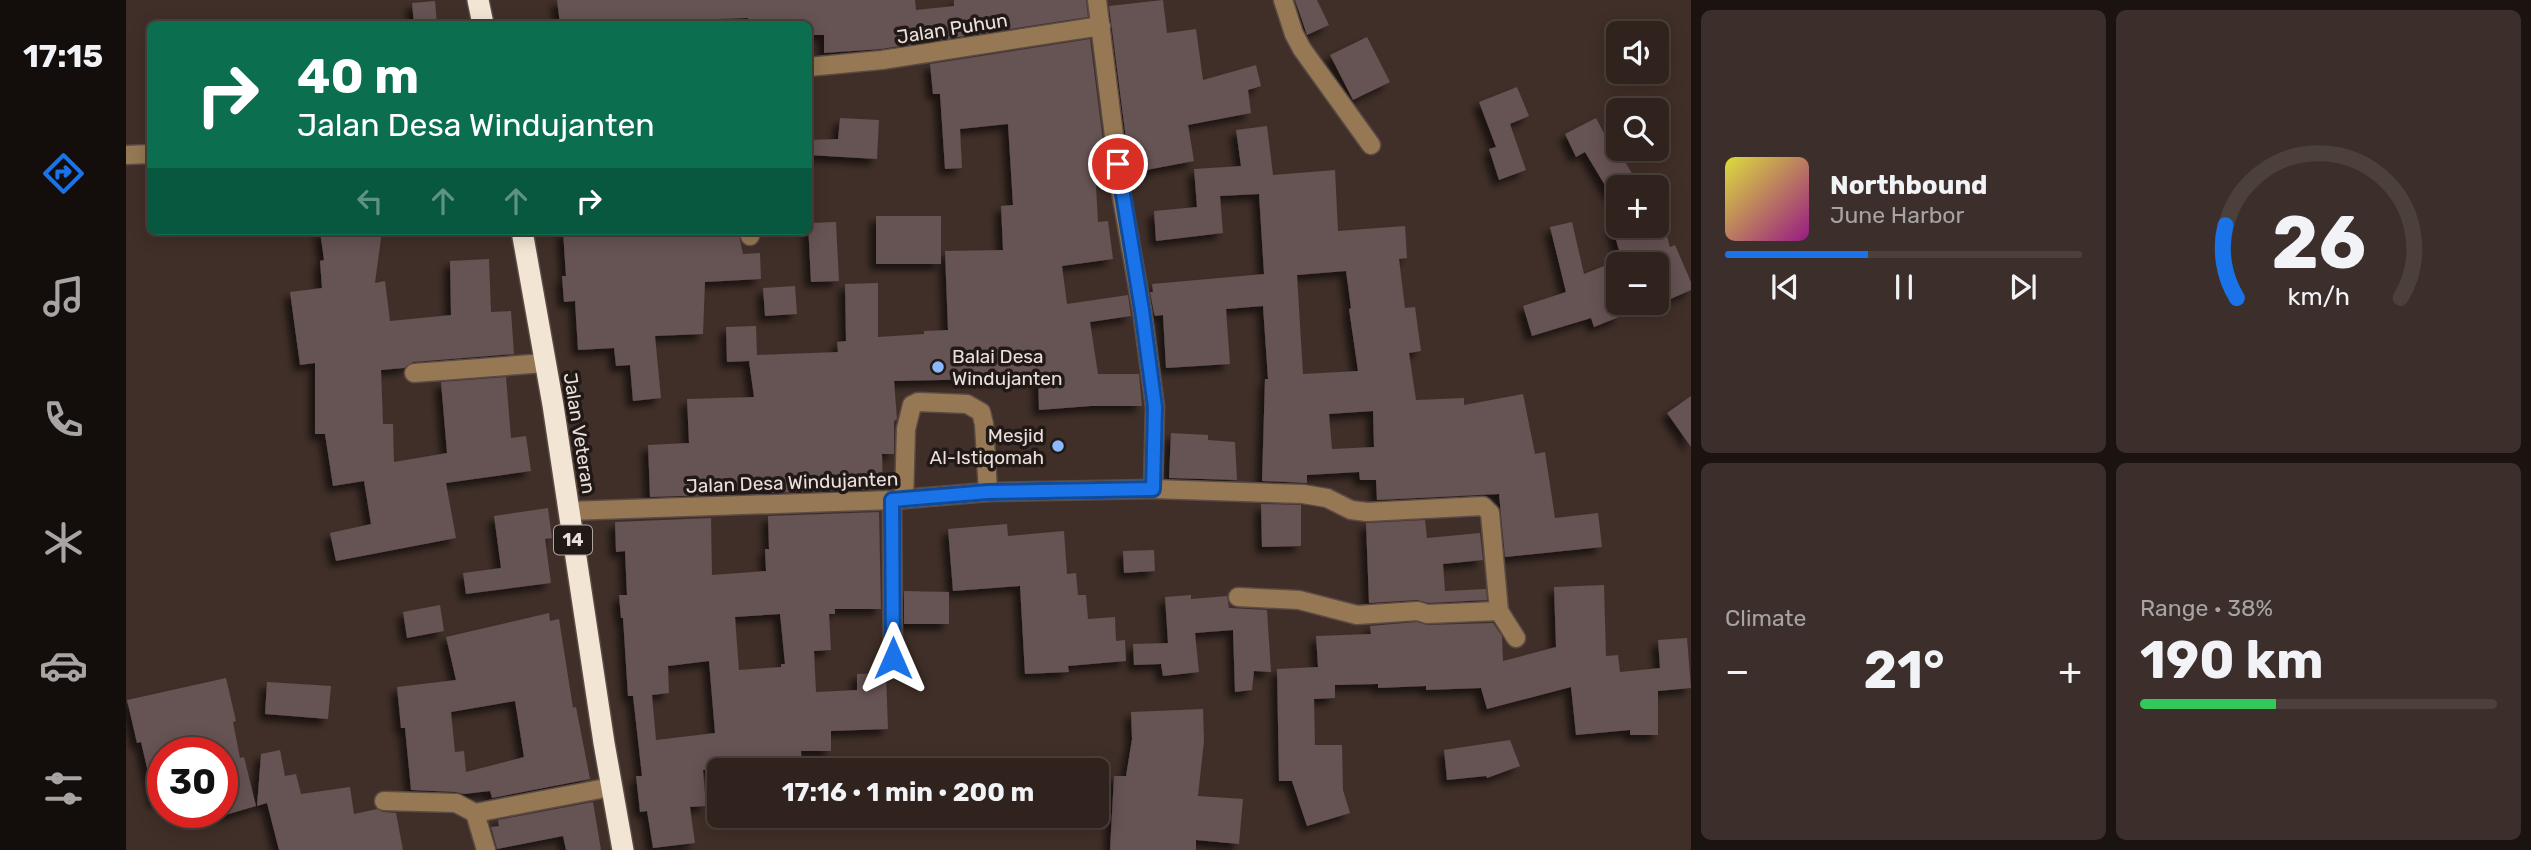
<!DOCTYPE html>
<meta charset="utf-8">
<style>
:root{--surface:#30231e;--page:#3c2f2b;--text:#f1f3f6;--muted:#a8a4a4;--line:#4b403c;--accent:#1a73e8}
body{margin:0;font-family:Rubik,sans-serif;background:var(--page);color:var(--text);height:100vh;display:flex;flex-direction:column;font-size:26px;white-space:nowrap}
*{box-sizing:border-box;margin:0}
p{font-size:23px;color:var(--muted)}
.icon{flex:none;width:38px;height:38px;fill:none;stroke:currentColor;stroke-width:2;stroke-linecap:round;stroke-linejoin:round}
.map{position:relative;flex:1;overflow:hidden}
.panel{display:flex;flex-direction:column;gap:10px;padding:10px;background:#1a1310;width:840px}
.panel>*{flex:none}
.top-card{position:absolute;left:21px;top:21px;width:665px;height:214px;border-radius:10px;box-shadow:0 4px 18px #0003,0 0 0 2px var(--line);background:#0b6e4f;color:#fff;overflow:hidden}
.fabs{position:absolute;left:1480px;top:21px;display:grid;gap:14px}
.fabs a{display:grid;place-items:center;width:63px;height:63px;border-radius:10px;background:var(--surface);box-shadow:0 4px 18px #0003,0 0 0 2px var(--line);font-size:35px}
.speed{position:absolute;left:21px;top:737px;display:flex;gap:14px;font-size:35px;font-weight:700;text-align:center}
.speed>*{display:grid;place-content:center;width:91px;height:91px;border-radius:50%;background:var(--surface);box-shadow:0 4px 18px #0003,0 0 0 2px var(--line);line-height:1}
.speed .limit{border:10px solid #d22;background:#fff;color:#111}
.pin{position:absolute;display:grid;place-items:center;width:60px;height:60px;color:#fff;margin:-30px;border:4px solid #fff;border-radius:50%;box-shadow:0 2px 7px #0007}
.me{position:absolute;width:77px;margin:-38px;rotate:0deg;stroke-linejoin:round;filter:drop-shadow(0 0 5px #0008)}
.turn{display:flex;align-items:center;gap:24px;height:147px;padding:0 35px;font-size:32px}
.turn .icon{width:91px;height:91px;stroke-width:2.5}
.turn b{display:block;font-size:49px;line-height:60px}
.lanes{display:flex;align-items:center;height:66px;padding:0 35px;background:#0003;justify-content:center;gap:35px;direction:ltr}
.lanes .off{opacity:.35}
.big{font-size:52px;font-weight:700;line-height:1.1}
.panel .card{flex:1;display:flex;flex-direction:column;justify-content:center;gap:10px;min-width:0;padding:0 24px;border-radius:10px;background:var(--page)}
.panel .dial{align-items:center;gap:0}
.dial svg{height:182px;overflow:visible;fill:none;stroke:var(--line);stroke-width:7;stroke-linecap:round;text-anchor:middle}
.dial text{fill:var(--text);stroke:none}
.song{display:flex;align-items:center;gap:21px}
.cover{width:84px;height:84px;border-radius:10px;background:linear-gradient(135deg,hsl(60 70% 55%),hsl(310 70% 35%))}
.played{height:7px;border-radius:4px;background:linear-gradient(90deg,var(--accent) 40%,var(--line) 40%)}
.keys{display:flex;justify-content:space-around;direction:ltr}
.heat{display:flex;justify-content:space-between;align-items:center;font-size:38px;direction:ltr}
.charge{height:10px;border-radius:5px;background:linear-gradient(90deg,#34c759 38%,var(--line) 0)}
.panel .tiles{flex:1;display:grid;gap:10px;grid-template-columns:repeat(2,1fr)}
.trip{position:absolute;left:581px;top:758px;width:402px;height:70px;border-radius:10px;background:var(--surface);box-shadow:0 4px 18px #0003,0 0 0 2px var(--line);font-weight:700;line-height:70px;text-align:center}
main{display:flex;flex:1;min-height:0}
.tab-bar{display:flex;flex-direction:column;width:126px;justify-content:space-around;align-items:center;background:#130e0c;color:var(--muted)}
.tab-bar .icon{width:49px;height:49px}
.tab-bar .selected{color:var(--accent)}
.tab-bar b{font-size:32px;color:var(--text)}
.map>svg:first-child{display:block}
.building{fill:#665253;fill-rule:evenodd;filter:url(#shadow)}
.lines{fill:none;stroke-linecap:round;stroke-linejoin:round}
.minor-casing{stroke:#5b4b45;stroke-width:21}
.highway-casing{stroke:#5b4b45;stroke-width:24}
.minor{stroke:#967954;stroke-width:18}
.highway{stroke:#f3e5d4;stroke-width:21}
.route-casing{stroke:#114b97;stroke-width:18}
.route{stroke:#1a73e8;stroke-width:12}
.poi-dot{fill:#8bb9fc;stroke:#211916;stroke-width:2.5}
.labels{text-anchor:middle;stroke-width:7;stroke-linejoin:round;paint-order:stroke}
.shield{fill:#211916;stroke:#aea4a0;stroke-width:2}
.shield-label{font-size:18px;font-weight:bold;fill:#ebe0db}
.street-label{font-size:19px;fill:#ebe0db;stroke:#211916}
.poi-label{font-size:19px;fill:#ebe0db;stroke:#211916;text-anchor:start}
</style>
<main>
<nav class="tab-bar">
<b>17:15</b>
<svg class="icon selected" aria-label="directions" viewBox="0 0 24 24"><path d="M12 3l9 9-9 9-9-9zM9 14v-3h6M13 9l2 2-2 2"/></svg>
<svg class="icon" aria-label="music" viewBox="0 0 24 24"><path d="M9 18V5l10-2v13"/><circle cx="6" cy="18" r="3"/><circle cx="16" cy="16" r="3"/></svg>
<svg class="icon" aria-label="phone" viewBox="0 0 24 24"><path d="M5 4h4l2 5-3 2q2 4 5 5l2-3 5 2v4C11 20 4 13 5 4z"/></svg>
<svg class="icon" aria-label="climate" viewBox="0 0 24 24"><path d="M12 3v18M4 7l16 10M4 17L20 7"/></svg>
<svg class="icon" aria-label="car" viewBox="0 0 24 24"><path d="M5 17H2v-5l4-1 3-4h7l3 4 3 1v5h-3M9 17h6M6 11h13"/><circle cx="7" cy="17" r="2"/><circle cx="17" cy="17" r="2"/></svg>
<svg class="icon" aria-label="filters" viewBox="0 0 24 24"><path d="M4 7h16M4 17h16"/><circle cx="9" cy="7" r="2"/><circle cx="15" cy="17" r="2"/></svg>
</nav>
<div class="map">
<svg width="1565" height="850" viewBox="0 0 1565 850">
<defs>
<filter id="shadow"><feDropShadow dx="-6" dy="6" stdDeviation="3.5" flood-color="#0009"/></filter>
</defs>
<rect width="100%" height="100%" fill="#402f28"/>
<g class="building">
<path d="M431,0H789L790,10L828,6V0H960L962,17L755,49L698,53V35H682V24H622V18L557,20L558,24H434Z"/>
<path d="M1037,0L1041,33L1070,29L1077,80L1130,65L1135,86L1122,90L1125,113L1062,125L1068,161L1015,171L1011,146L1001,147L983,6Z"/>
<path d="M1169,0H1191L1203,25L1181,35Z"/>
<path d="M309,1L311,24H288L286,3Z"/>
<path d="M1241,37L1264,82L1227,100L1204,55Z"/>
<path d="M964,39L978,149L968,150L972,222L982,221L987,259L936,266L941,304L1002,295L1005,316L964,322L972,374H1013L1016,406H965L913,410L912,378L768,381L771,419L768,421V454H756L757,489L642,493V488L584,492V495L524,497L522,445L563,443L561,399L628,397L623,361L601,362L600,327L630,326L631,355L712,352L711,342L720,341L719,284L752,283V337L798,334V331L822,330L819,251L877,250L875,206L887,205L882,124L834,129L836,168L819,169L814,94H807L804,64Z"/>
<path d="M1391,87L1403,116L1384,124L1400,170L1373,180L1363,149L1370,147L1353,102Z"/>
<path d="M714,118L753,120L751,159L682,155V140L712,139Z"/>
<path d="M1470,118L1484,145L1488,143L1511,182L1502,187H1493V193L1486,197L1459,152L1450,157L1439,134Z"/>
<path d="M1141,126L1147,175L1209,170L1212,231L1279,226L1281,258L1273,259L1279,308L1289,307L1295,351L1283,353L1290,400L1338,398V405L1397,394L1409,454L1419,452L1429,518L1472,513L1476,547L1379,557L1373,494L1251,500L1250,480H1234L1233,472L1181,475V483L1136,481L1139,379H1142L1137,306L1100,309L1104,364L1040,368L1037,315L1029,316L1028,313L1024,292H1027L1026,284L1138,274L1133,194L1094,196L1097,233L1030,241L1028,211L1071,207L1068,169L1115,166L1110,130ZM1220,271L1225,308L1223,309L1232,371L1177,374L1171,275ZM1247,411L1248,447L1206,449L1203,414Z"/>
<rect x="750" y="216" width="65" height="48"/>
<path d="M710,222L713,281L685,282L682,223Z"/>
<path d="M1446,222L1458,274L1493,260V317L1468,327L1465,318L1406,336L1397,306L1440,292L1424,227Z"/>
<path d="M1486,226H1538L1544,247L1549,245L1565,282V290L1531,305V264H1497Z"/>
<path d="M194,231H256L249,283L259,281L264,321L325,315L324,261L363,259L365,312L385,311L388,354L287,362L278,368L255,370L257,424H267L268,462L321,453L315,382L380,377L385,438L400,436L405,471L320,483L330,538L210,561L204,533L245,524L238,481L207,486L199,434H189V363L174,365L164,292L196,288L194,261L198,260Z"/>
<path d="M437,231H612L617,254L634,253L635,279L579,282L577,334L529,336L535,398L507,401L504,365L490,366L488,348L452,350L449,301L438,302L436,276H440Z"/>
<path d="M669,286L671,314L639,316L637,288Z"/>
<path d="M1565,396V447L1541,413Z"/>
<path d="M1045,433L1082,435V440L1109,442L1111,480L1043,478Z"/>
<path d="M1135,504L1175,505V546L1136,547Z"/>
<path d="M422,508L426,538L419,539L425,583L340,594L337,573L375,568L368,516Z"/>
<path d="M753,512L755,609H709V614H703L705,650L688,651L690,692L731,690V674L760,673L762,729L705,731V751H675L676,770H577L580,806L564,807L569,843L527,848L521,811L514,812L510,776H516L507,696H502L497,618H495L493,595H501L499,551L490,552L489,522L585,518L586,575L640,571L639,549H643L642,516ZM654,614L659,664H655V667L613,670L609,617ZM583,661L589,733L530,740L526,695L543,693L542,666Z"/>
<path d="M1299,520L1301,538L1354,533L1357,560L1317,564L1319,591L1360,589L1361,600L1303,603L1291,600L1243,603L1240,523Z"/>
<path d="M881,524L882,536L938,531L941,574L950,573L952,595H960L962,619L989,617L990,641L999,640L1000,661L942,666L943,672L899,674L894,586L827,591L822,529Z"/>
<path d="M1028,550L1029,571L998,573L997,551Z"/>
<path d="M1478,585L1480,656L1492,655L1494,672L1534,668L1532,640L1561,638L1565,688L1532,691V735H1504V730L1450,735L1445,687L1361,709L1355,688L1300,690V686L1252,688V684L1209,685V698L1188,699L1189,745H1216L1217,790L1224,813L1181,826L1166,781H1153L1151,669L1192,667L1190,636L1245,634L1244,626L1291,622L1301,625L1367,623L1376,636L1377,661L1430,647L1428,587Z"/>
<path d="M778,591L823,592V624H778Z"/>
<path d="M1065,595V599L1101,596L1103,608L1141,610L1145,672L1128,671L1126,690L1109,692L1107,630L1069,633L1073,672L1037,676L1035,664L1008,665L1007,644L1042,643L1039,597Z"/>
<path d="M314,605L318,631L281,638L277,612Z"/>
<path d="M423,613L424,621L433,619L447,708L450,707L464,779L366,798L364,791L338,794L330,792L285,790L279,728H275L271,687L330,680L320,637ZM389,701L398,757L340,772L338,751L329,752L325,712Z"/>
<path d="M100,678L110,721L107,722L114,758L118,757L130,806L96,816V752H37V801L29,802L15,742L11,743L1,700Z"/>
<path d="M141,682L205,686L202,719L139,714Z"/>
<path d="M1077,709L1078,741L1072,796L1117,799L1113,844L1070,840V850H984L988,776H1000L1006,739L1005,712Z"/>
<path d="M1384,740L1394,766L1361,778L1360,776L1321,780L1318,750Z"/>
<path d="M154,750L159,776L170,774L175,794L224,787L228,814L251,809L257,812L270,813L277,850H153L141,803L131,806L135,754Z"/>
<path d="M467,802L475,850H440L437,836L371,849L365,827L373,826L372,820Z"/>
</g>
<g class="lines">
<g class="minor-casing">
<g id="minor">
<path d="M1157,0L1168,34L1176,49L1245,145"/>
<path d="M682,67L756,60L975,26"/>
<path d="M0,155L24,154"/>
<path d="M623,231L624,236"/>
<path d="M288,373L419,363"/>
<path d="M1027,489L1177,494L1201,498L1225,510L1241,512L1357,506L1364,513L1373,611L1390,638"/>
<path d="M778,499L780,429L786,405L792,402L841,404L855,412L858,424L862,492"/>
<path d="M766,500L767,658"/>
<path d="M443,511L766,500L862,492L1027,489L1029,407L1016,310L995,192L971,0"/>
<path d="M1112,597L1173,600L1231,615L1292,611L1301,614L1373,611"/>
<path d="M258,801L330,803L349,813L485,787"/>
<path d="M349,813L360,850"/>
</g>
</g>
<g class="highway-casing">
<g id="highway">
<path d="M352,0L357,24"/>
<path d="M396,231L427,405L478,743L497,850"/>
</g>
</g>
<use href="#minor" class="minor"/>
<use href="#highway" class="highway"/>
</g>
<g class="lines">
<g class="route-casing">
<path id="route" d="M767,658L766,500L862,492L1027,489L1029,407L1016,310L992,164"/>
</g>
<use href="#route" class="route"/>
</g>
<g class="poi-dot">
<circle cx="812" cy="367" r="7"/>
<circle cx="932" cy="446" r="7"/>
</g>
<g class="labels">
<rect class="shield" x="428" y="525.5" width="38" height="29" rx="5"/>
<g class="shield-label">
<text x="447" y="546">14</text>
</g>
<g class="street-label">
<text transform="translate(826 28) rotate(-9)" y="7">Jalan Puhun</text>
<text transform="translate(454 433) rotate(81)" y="7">Jalan Veteran</text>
<text transform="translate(666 482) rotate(-2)" y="7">Jalan Desa Windujanten</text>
</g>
<g class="poi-label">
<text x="826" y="363">Balai Desa<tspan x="826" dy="22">Windujanten</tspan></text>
<text x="918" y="442" text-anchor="end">Mesjid<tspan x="918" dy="22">Al-Istiqomah</tspan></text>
</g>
</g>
</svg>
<div class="fabs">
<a><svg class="icon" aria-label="sound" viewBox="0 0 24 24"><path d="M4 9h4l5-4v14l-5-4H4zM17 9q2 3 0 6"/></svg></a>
<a><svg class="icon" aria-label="search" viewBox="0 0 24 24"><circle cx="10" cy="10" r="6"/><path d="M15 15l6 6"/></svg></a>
<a>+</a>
<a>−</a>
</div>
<div class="speed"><div class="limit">30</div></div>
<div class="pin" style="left:992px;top:164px;background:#d93025"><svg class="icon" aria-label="arrive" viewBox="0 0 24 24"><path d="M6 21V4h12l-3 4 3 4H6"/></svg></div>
<svg class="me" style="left:767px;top:658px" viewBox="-20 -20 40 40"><path d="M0-17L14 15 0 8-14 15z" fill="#1a73e8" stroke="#fff" stroke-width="4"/></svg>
<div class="trip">17:16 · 1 min · 200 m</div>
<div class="top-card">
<div class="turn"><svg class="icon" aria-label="right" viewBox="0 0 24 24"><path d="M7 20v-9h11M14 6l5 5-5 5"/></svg><div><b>40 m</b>Jalan Desa Windujanten</div></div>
<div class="lanes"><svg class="icon off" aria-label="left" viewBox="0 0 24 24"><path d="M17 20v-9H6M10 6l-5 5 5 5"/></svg><svg class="icon off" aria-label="ahead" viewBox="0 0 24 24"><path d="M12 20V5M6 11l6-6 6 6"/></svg><svg class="icon off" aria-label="ahead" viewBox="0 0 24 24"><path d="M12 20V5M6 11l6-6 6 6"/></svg><svg class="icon" aria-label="right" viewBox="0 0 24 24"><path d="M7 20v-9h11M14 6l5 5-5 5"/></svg></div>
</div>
</div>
<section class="panel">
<div class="tiles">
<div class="card">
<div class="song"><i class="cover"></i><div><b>Northbound</b><p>June Harbor</p></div></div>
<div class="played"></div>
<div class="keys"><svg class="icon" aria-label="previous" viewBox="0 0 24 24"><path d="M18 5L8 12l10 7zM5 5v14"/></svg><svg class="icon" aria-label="pause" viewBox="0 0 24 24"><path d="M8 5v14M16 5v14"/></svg><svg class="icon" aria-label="next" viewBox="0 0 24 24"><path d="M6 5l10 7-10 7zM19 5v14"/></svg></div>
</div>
<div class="card dial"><svg viewBox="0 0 100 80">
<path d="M14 69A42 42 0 1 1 86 69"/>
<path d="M14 69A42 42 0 0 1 9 37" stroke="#1a73e8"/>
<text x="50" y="56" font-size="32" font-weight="700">26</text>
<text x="50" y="72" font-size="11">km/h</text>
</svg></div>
<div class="card"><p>Climate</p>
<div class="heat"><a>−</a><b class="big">21°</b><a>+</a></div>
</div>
<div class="card"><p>Range · 38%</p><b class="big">190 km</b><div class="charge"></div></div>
</div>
</section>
</main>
